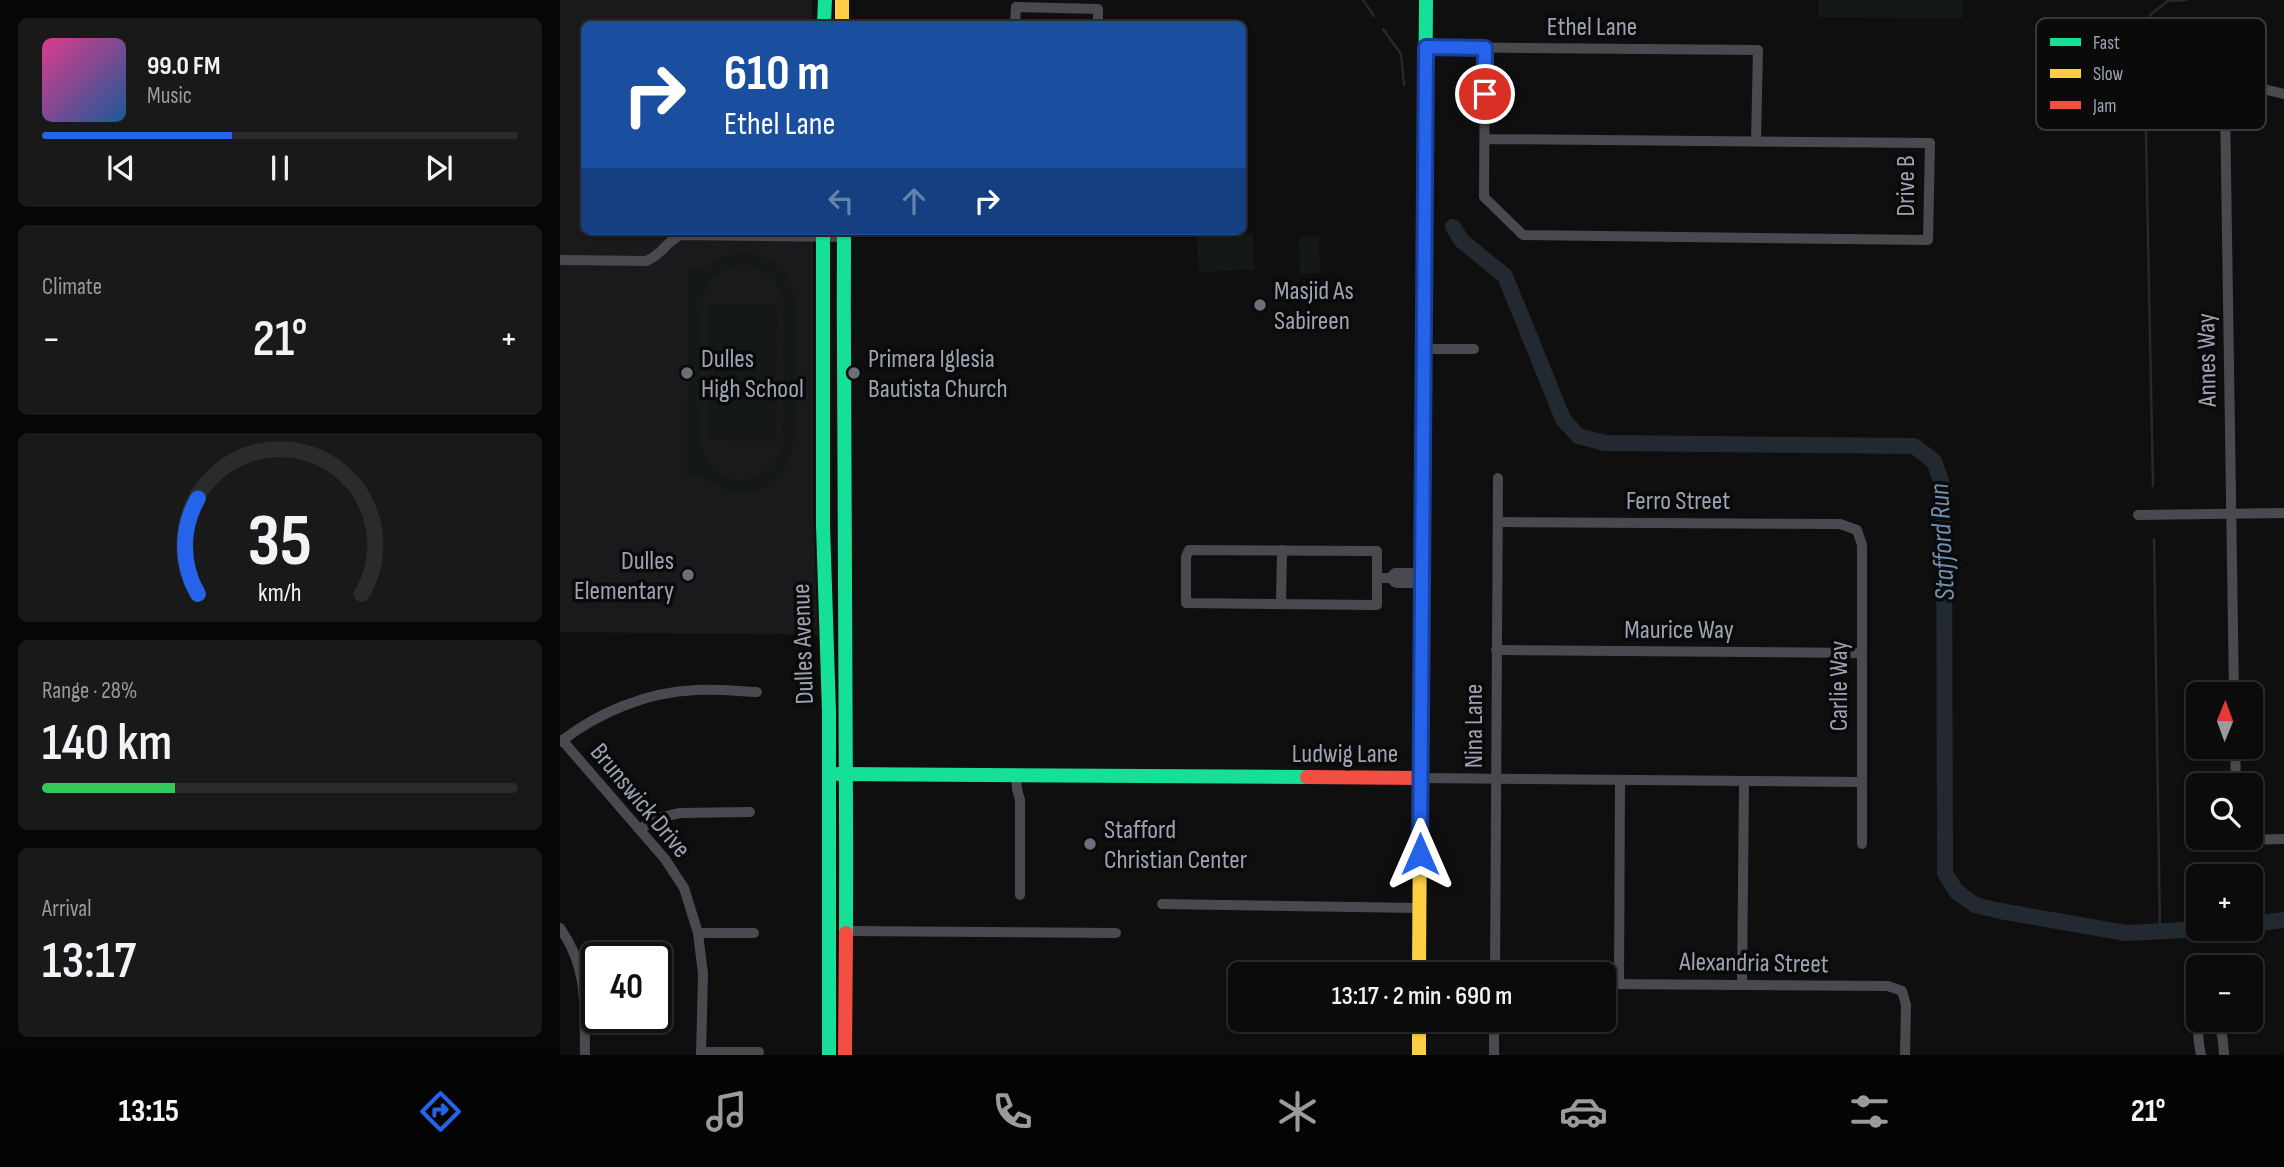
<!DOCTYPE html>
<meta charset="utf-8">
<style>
:root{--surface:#0b0b0c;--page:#19191a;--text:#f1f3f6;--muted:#9a9b9d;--line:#2b2b2d;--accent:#2563eb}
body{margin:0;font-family:"Sofia Sans Condensed",sans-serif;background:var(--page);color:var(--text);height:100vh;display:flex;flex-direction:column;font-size:26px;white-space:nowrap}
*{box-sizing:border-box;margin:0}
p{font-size:23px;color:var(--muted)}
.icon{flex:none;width:38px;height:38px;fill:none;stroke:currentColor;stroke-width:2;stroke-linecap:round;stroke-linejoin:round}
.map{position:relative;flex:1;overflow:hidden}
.sheet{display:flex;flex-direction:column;gap:18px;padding:18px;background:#060607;width:560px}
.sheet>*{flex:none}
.top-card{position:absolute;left:21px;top:21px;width:665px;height:214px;border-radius:10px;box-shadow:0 2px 5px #0004,0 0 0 2px var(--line);background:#1a4fa0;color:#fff;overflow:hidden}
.needle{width:46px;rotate:1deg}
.tools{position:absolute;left:1626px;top:682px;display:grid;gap:14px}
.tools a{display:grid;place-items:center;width:77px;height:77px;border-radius:10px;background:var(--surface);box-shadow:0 2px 5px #0004,0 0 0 2px var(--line);font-size:35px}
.speed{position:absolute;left:21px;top:942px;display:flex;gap:14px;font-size:35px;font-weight:700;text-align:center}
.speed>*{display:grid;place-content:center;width:91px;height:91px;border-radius:50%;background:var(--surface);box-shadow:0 2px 5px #0004,0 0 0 2px var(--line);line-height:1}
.speed .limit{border:4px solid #111;border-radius:10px;background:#fff;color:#111}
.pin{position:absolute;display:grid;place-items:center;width:60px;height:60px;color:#fff;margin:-30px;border:4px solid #fff;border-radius:50%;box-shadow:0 2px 7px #0007}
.me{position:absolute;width:77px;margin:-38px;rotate:0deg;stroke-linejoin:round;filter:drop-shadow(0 0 5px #0008)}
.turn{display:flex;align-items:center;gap:24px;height:147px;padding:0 28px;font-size:32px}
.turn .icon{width:91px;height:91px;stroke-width:2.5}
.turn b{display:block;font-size:49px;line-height:60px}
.lanes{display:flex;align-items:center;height:66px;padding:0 28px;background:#0003;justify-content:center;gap:35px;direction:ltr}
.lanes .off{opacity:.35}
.big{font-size:52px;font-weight:600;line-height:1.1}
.sheet .tile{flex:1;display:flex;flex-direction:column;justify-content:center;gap:10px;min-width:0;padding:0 24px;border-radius:10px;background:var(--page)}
.sheet .dial{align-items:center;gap:0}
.dial svg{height:182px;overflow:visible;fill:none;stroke:var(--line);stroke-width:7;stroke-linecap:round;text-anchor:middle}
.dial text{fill:var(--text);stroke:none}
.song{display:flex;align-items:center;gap:21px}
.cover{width:84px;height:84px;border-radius:10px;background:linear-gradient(135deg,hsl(330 70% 55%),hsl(210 70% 35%))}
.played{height:7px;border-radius:4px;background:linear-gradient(90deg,var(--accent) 40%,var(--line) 40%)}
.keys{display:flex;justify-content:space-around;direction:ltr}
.heat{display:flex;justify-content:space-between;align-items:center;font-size:38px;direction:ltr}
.charge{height:10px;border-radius:5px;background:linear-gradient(90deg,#34c759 28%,var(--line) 0)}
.trip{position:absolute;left:668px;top:962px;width:388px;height:70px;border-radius:10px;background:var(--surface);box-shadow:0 2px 5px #0004,0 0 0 2px var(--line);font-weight:600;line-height:70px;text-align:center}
.menu{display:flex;height:112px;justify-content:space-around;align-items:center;background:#040405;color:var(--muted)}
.menu .icon{width:49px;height:49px}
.menu .on{color:var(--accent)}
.menu b{font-size:32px;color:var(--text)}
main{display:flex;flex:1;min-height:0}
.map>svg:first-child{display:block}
.built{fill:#1a1a1c}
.green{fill:#141915;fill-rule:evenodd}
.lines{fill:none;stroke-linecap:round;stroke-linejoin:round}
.stream{stroke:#222931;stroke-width:2.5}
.river{stroke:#222931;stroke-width:16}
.street{stroke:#484a4f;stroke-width:10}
.fast{stroke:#16e098;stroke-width:14}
.slow{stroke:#ffcf43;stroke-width:14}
.jam{stroke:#f24e42;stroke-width:14}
.route-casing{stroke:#184099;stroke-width:18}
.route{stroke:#2563eb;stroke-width:12}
.poi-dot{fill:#6c6f7a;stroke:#0a0a0b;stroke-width:2.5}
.labels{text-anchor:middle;stroke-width:7;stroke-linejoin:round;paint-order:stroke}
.street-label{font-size:26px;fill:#9ea3b3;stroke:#0a0a0b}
.poi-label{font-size:26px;fill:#9ea3b3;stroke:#0a0a0b;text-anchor:start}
.water-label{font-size:28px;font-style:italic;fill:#7190b2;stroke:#0a0a0b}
.key{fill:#0a0a0b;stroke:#36383d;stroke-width:2}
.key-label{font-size:19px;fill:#9ea3b3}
</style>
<main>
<section class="sheet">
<div class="tile">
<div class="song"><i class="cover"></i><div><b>99.0 FM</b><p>Music</p></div></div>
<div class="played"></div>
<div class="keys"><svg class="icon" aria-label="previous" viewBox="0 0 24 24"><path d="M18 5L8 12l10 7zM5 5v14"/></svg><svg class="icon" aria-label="pause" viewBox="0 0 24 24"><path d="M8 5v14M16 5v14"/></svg><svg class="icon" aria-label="next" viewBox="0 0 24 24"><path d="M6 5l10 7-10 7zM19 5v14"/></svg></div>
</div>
<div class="tile"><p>Climate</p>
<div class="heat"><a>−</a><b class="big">21°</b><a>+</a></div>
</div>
<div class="tile dial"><svg viewBox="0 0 100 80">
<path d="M14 69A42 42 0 1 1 86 69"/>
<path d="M14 69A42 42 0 0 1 14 27" stroke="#2563eb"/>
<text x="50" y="56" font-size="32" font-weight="700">35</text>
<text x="50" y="72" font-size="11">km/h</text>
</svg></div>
<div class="tile"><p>Range · 28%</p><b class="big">140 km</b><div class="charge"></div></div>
<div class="tile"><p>Arrival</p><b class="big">13:17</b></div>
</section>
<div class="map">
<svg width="1724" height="1055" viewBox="0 0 1724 1055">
<rect width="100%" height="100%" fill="#0f0f10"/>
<path class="built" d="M0,0H252V24H24V231H253V517L258,635L0,632Z"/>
<g class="green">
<path d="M1258,0H1403V18L1258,17Z"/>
<path d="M693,234L694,270L639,272L637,236Z"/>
<path d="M759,236L760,273L740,274L739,237Z"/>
<path d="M175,254C243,250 236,311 235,357C235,385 235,412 234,439C231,472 204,500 169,491C160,488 153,481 144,478C140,477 132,478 127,478L129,267H147L159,259ZM183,265C207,267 223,283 224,307L223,446C209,495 143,490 140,438L142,299C147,279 162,266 183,265Z"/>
<path d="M148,304H217L216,441L147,440Z"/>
</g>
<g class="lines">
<g class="stream">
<path d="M803,0L814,16"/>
<path d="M823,29L841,54L844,85"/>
<path d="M1593,486L1584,38L1590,15L1608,1L1626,0"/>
<path d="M1594,539L1600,931"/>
</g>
<g class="river">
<path d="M893,227L902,241L945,276L1003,419L1018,436L1045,443L1354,446L1374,461L1384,490L1385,873L1396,891L1415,905L1440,911L1566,933L1645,929"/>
<path d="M1690,924L1724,920"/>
</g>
<g class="street">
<path d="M455,24L456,7L538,9V24"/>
<path d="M866,47L1198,50L1196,140"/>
<path d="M925,139L1370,143L1368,240L963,235L924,197L925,48"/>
<path d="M0,260L86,261C103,254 105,243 120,235L284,237"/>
<path d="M863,349H914"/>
<path d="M1578,515L1724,513"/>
<path d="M938,522L1280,524L1297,530L1302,545V844"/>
<path d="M817,578V605L626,603V557L629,550L817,551V578H830"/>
<path d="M862,583H836L830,578L835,573H862"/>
<path d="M721,604L722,550"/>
<path d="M936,650L1301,653"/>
<path d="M1674,695L1665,103L1667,84L1686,85L1724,94"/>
<path d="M2,740L105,859L124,888L138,933L143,974L141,1055"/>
<path d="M0,742C39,712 87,692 136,690C156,689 177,691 197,692"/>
<path d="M1675,747L1676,786"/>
<path d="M456,776L457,789L460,800V895"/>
<path d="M861,778L1301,782"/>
<path d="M79,829L102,817L120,813L190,812"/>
<path d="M1682,838V840L1724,839"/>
<path d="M602,904L860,908"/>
<path d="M0,928C29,969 24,1007 25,1055"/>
<path d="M286,931L556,933"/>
<path d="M138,933H194"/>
<path d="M935,975L938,478"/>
<path d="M1045,984L1328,986L1342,991L1346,1005L1345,1055"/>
<path d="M1059,984L1060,780"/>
<path d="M1182,985L1184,781"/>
<path d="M1650,1020C1664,1025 1663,1042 1664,1055"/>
<path d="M141,1052H199"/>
<path d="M934,1055V1020"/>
<path d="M1641,1055C1639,1042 1633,1024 1650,1020"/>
</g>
<g class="fast">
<path d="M264,24L265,0"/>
<path d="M263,231V525L269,712V1055"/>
<path d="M284,231C283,465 287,699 286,933"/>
<path d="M861,647L866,0"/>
<path d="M278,774L747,777"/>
</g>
<g class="slow">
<path d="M282,0V24"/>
<path d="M859,975L861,647"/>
<path d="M859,1020V1055"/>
</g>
<g class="jam">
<path d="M747,777L861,778"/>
<path d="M285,1055L286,933"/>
</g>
</g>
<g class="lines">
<g class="route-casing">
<path id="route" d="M860,854L866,47L925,48V94"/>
</g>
<use href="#route" class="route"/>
</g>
<g class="poi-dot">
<circle cx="700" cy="305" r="7"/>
<circle cx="127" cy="373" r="7"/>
<circle cx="294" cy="373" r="7"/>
<circle cx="128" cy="575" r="7"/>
<circle cx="530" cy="844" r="7"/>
</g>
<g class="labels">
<g class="street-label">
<text x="1032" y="35">Ethel Lane</text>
<text transform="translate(1345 186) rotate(-90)" y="9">Drive B</text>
<text transform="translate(1646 360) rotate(-91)" y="9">Annes Way</text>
<text x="1118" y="509">Ferro Street</text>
<text x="1119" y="638">Maurice Way</text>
<text transform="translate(242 644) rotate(-92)" y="9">Dulles Avenue</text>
<text transform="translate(1278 686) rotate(-90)" y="9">Carlie Way</text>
<text transform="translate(913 726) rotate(-90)" y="9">Nina Lane</text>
<text x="785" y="762">Ludwig Lane</text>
<text transform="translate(81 800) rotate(50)" y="9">Brunswick Drive</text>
<text transform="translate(1194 962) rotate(1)" y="9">Alexandria Street</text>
</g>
<g class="poi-label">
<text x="714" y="299">Masjid As<tspan x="714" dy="30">Sabireen</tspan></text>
<text x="141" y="367">Dulles<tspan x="141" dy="30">High School</tspan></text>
<text x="308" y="367">Primera Iglesia<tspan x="308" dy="30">Bautista Church</tspan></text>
<text x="114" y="569" text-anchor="end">Dulles<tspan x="114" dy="30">Elementary</tspan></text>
<text x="544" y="838">Stafford<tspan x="544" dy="30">Christian Center</tspan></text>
</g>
<g class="water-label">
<text transform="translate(1381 542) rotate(-93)" y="10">Stafford Run</text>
</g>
</g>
<rect x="1476" y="18" width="230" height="112" rx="10" class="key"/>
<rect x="1490" y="38" width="31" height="8" fill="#16e098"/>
<rect x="1490" y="69" width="31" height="9" fill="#ffcf43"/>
<rect x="1490" y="101" width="31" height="8" fill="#f24e42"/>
<g class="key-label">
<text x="1533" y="49">Fast</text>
<text x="1533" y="80">Slow</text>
<text x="1533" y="112">Jam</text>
</g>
</svg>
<div class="tools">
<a><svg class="needle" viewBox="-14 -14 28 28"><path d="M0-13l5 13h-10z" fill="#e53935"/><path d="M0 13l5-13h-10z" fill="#9a9b9d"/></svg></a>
<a><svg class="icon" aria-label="search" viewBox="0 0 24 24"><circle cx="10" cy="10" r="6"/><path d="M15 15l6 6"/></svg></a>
<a>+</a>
<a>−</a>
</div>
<div class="speed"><div class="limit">40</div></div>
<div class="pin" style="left:925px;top:94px;background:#d93025"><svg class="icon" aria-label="arrive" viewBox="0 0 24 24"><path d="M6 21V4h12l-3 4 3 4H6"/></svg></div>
<svg class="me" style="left:860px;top:854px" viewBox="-20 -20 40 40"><path d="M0-17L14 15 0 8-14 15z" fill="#2563eb" stroke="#fff" stroke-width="4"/></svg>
<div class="trip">13:17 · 2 min · 690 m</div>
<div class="top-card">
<div class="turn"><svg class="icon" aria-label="right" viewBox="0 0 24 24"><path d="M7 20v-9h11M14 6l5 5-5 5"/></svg><div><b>610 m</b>Ethel Lane</div></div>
<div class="lanes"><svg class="icon off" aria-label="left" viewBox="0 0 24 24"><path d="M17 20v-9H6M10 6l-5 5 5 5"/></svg><svg class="icon off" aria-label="ahead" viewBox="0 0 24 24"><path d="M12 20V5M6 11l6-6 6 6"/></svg><svg class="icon" aria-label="right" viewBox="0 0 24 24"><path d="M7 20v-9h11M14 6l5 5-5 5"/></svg></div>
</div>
</div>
</main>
<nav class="menu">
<b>13:15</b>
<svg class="icon on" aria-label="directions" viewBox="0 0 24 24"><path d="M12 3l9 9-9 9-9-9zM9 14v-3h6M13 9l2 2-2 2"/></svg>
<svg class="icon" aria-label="music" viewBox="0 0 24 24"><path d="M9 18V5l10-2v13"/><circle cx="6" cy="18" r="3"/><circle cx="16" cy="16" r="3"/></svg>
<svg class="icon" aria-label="phone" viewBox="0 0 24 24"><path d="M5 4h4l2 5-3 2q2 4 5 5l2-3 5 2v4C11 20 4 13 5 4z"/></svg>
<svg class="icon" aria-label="climate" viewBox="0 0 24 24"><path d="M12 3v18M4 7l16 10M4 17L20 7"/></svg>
<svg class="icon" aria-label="car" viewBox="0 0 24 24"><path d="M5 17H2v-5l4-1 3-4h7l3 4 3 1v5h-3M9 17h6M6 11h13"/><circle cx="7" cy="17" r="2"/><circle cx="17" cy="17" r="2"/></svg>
<svg class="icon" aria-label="filters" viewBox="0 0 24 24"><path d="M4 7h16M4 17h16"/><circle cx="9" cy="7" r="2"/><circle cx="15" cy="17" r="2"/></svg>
<b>21°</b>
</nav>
